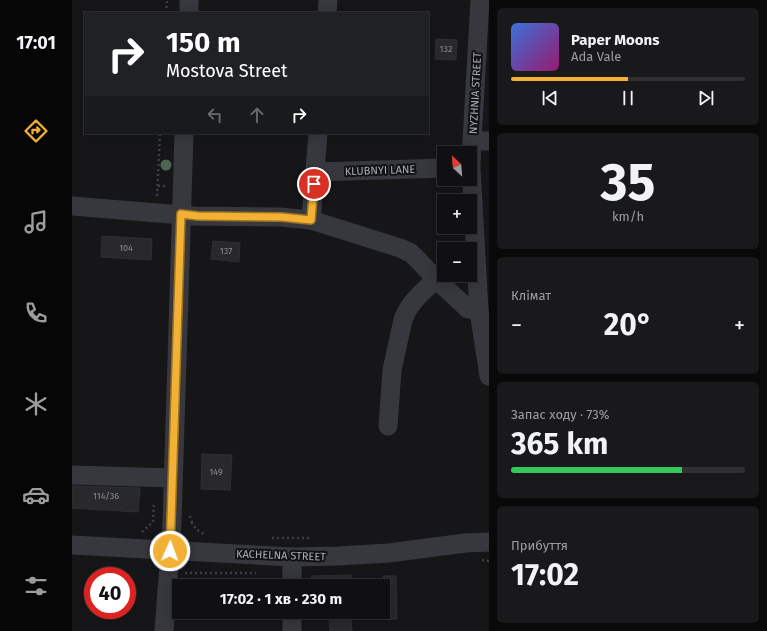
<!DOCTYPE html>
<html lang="uk">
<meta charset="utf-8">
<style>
:root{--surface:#101012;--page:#19191b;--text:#f1f3f6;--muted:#9c9d9f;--line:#303032;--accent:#f2b134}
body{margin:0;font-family:"Fira Sans",sans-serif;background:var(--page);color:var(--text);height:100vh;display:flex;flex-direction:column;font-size:15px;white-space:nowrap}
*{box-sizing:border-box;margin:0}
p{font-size:13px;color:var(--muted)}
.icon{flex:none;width:22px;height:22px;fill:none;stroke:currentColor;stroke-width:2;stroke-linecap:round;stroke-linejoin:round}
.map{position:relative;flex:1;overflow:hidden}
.details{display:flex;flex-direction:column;gap:8px;padding:8px;background:#09090a;width:278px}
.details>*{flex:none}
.hud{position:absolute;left:12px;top:12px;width:345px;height:122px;border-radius:0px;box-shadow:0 2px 10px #0003,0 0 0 1px var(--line);background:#202124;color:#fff;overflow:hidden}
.needle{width:26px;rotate:334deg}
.tools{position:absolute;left:365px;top:146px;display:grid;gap:8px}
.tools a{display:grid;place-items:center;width:40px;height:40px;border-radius:0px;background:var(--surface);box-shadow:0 2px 10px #0003,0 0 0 1px var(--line);font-size:20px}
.speed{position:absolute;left:12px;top:567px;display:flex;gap:8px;font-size:20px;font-weight:700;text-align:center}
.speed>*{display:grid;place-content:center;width:52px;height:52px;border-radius:50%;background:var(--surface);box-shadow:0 2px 10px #0003,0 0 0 1px var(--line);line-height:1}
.speed .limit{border:6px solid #d22;background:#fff;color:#111}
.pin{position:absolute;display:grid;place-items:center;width:34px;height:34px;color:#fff;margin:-17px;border:2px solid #fff;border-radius:50%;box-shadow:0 1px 4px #0007}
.me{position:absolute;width:44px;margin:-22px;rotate:2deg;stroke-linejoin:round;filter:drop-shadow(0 0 3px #0008)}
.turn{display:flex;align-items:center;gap:14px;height:84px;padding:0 16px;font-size:18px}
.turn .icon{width:52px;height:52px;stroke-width:2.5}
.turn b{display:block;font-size:28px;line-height:34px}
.lanes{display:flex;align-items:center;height:38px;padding:0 16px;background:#0003;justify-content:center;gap:20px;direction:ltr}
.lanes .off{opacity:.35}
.big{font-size:30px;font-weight:700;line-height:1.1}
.details .tile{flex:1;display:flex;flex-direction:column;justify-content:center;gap:6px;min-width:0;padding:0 14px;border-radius:6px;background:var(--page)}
.details .dial{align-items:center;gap:0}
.dial b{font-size:52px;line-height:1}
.song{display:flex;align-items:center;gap:12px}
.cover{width:48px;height:48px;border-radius:6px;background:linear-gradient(135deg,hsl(220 70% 55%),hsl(320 70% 35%))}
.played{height:4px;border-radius:2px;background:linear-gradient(90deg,var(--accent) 50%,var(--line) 50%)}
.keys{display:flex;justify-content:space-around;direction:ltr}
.heat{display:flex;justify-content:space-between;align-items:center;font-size:22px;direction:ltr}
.charge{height:6px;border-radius:3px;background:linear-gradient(90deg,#34c759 73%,var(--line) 0)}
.trip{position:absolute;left:100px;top:579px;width:218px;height:40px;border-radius:0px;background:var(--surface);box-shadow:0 2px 10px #0003,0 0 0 1px var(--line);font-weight:700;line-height:40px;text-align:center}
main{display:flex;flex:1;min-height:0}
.tab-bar{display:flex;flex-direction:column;width:72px;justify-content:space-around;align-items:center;background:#060607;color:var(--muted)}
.tab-bar .icon{width:28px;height:28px}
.tab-bar .current{color:var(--accent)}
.tab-bar b{font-size:18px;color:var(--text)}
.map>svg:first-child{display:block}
.building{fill:#29292c;stroke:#303034}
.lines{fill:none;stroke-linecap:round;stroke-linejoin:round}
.path{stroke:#3d3f44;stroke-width:2.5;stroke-dasharray:2 3;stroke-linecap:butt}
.minor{stroke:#37383d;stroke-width:19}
.tree{fill:#506452}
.route-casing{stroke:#9d7322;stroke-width:10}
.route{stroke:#f2b134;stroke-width:7}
.labels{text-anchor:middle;stroke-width:4;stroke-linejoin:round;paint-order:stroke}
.number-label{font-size:9px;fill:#888b94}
.street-label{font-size:11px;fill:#a8adb8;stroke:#111113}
</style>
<main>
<nav class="tab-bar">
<b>17:01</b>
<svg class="icon current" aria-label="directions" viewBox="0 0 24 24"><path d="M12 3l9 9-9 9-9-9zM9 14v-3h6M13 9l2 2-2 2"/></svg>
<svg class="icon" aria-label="music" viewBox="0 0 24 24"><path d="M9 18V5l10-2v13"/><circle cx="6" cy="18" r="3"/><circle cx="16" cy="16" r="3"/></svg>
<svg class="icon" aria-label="phone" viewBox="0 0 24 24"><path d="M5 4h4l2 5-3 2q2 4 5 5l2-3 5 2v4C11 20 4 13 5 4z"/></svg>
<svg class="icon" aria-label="climate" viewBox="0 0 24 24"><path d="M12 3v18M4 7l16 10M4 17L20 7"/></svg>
<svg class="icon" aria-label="car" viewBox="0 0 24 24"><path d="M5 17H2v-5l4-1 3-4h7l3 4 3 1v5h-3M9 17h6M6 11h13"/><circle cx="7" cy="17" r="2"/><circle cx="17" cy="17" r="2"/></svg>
<svg class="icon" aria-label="filters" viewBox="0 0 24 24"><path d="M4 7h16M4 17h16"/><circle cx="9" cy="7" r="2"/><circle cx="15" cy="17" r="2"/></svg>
</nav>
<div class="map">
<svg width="417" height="631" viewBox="0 0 417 631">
<rect width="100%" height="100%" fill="#161618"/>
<g class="building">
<path d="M364,39L385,40L384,60L363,59Z"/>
<path d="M30,236L80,239L79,260L29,257Z"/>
<path d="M141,241L168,243L167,262L139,259Z"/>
<path d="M130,454L160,455L158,490L129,489Z"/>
<path d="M0,486L68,488L66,512L0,508Z"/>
<path d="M279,575L280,586H240L239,576Z"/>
<path d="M311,576H324L325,619H311Z"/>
<path d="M279,618L280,631H258L257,620Z"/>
</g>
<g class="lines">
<g class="path">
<path d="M94,13L95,0"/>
<path d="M86,186H95"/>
<path d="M85,196L88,133"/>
<path d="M118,516L120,523"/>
<path d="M119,523H120L124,529L133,535"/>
<path d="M70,532L81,522L82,502"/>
<path d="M200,538H237"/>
<path d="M410,560L417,561"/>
<path d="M113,573H184"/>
</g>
<g class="minor">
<path d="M408,0L400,141L399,167L407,311L417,376"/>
<path d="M117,13V0"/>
<path d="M255,13L256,0"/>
<path d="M400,141H417"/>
<path d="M244,172L372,168"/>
<path d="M0,206L122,216L209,217L239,220L328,248L339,253L347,261L364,279L396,309L407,311"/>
<path d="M239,220L246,133"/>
<path d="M316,426L320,370L331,320C337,302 351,292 364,279"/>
<path d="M0,475L101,478"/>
<path d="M0,545L220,557L266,556L317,553L393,543L417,542"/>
<path d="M220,586V557"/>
<path d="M220,612V631"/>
<path d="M92,631L98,551L100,522L112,133"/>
</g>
</g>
<circle class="tree" cx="94" cy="165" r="5.5"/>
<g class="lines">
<g class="route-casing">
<path id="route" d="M98,551L109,214L126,216L209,217L239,220L242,184"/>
</g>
<use href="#route" class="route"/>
</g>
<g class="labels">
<g class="number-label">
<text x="374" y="52">132</text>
<text x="54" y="251">104</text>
<text x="154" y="254">137</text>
<text x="144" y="475">149</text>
<text x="34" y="499">114/36</text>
</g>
<g class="street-label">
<text transform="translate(403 93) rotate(-87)" y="4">NYZHNIA STREET</text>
<text transform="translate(308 170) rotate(-2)" y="4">KLUBNYI LANE</text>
<text transform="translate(209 555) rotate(2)" y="4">KACHELNA STREET</text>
</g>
</g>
</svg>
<div class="tools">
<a><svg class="needle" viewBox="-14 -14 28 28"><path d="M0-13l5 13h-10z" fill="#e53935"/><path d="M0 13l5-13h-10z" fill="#9c9d9f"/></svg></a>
<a>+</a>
<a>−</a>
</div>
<div class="speed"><div class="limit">40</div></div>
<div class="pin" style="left:242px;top:184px;background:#d93025"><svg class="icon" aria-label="arrive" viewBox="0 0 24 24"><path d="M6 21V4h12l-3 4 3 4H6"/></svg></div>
<svg class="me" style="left:98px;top:551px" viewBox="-20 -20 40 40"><circle r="17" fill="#f2b134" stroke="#fff" stroke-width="3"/><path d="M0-11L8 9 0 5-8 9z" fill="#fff"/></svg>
<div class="trip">17:02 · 1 хв · 230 m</div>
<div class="hud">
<div class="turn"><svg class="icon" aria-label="right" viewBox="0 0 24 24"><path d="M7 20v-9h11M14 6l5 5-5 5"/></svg><div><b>150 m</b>Mostova Street</div></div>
<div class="lanes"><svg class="icon off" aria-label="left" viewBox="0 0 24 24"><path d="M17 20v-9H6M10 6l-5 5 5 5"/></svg><svg class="icon off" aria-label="ahead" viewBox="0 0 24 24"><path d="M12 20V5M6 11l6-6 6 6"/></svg><svg class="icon" aria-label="right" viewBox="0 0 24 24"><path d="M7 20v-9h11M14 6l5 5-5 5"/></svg></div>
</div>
</div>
<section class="details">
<div class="tile">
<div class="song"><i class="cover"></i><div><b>Paper Moons</b><p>Ada Vale</p></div></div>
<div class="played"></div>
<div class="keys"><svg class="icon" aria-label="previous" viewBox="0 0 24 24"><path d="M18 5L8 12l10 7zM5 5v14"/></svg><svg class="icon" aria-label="pause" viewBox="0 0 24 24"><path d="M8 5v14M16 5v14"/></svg><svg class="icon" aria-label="next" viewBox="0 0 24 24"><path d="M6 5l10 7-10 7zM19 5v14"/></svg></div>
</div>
<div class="tile dial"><b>35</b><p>km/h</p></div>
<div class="tile"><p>Клімат</p>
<div class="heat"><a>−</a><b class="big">20°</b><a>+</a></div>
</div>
<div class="tile"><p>Запас ходу · 73%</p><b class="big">365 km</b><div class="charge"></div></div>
<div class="tile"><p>Прибуття</p><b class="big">17:02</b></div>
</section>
</main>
